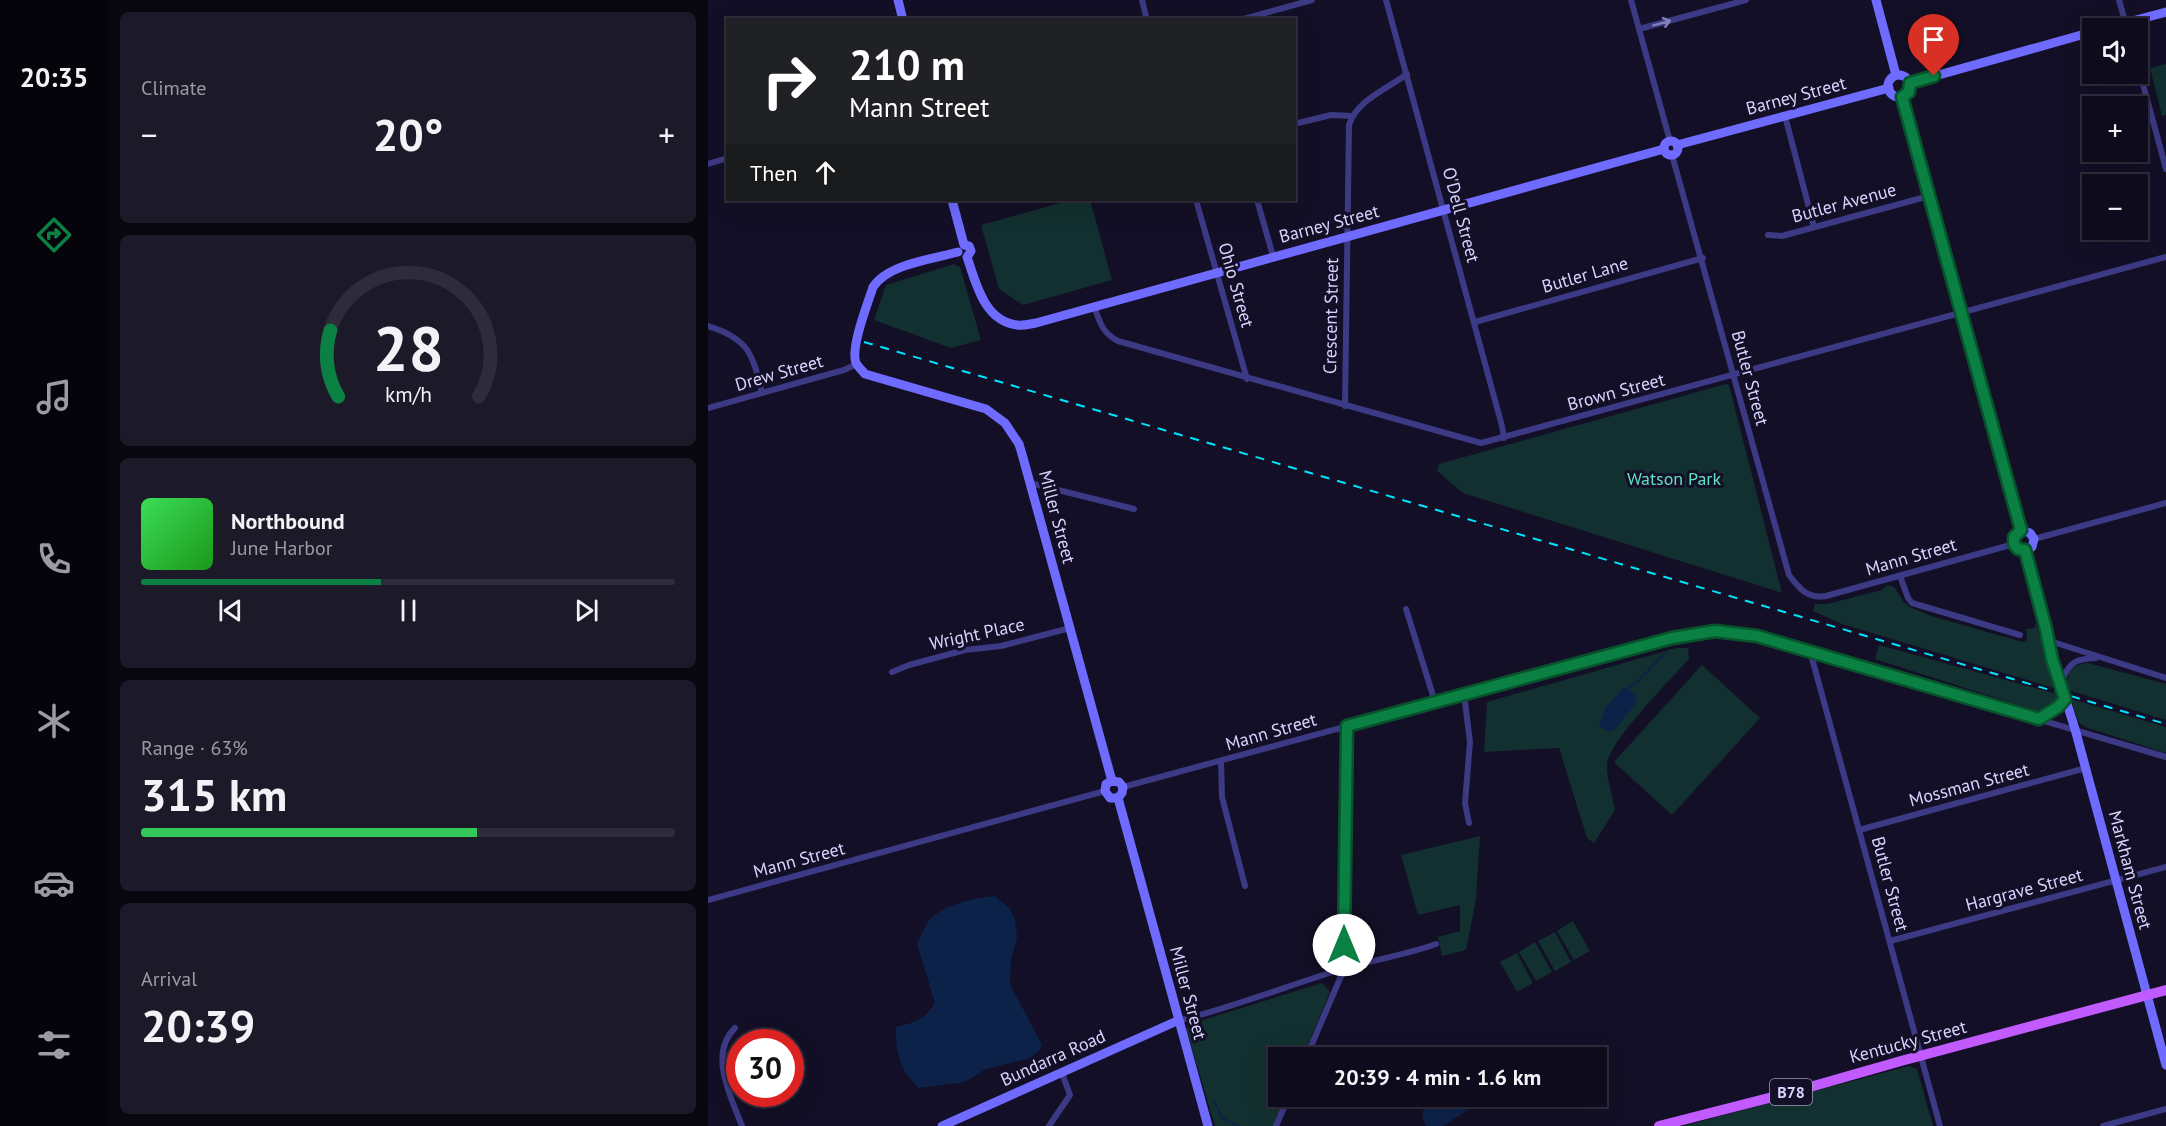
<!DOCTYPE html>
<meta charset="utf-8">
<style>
:root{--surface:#0e0b1c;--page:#1c1929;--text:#f1f3f6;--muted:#9b9ba3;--line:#2e2b3b;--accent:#0b8043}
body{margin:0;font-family:"PT Sans",sans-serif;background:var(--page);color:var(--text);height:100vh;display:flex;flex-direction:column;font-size:22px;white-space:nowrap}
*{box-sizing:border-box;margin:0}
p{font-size:20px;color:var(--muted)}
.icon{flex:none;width:33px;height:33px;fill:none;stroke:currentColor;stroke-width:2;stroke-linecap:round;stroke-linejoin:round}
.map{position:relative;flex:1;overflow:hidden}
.drawer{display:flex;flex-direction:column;gap:12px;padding:12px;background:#08060f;width:600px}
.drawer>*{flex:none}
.top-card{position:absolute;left:18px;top:18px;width:570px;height:183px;border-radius:0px;box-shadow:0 6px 24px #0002,0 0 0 2px var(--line);background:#202124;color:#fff;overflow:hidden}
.controls{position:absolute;left:1374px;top:18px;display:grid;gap:12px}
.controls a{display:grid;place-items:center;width:66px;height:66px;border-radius:0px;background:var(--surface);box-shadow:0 6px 24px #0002,0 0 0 2px var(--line);font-size:30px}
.speed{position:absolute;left:18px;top:1029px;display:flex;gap:12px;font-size:30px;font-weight:700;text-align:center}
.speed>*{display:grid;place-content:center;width:78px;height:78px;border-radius:50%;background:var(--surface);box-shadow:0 6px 24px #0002,0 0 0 2px var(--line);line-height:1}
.speed .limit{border:9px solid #d22;background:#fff;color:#111}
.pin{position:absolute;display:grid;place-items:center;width:51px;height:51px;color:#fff;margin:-62px -26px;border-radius:50% 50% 50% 0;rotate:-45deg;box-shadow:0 0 6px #0007}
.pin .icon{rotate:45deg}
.me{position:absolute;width:66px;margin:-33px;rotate:0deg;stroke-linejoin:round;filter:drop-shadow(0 0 4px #0008)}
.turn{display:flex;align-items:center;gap:21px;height:126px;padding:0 24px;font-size:27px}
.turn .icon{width:78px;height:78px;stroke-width:2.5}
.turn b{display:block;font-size:42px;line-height:51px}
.then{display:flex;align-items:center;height:57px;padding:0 24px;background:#0003;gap:12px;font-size:22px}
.big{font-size:45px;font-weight:600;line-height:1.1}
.drawer .widget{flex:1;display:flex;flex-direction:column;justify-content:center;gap:9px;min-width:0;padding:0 21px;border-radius:9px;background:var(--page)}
.drawer .dial{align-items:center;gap:0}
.dial svg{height:156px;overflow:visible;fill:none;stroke:var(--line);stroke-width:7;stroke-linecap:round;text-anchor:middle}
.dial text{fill:var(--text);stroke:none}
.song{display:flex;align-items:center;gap:18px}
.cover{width:72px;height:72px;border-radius:9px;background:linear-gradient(135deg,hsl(130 70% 55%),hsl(120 70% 35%))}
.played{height:6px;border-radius:3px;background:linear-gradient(90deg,var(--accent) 45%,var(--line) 45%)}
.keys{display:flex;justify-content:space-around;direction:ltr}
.heat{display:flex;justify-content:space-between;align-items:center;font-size:33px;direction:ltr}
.charge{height:9px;border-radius:4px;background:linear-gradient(90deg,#34c759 63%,var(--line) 0)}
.trip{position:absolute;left:560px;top:1047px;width:339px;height:60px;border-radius:0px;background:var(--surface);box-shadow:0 6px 24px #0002,0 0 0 2px var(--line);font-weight:600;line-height:60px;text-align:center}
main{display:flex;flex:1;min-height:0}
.menu{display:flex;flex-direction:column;width:108px;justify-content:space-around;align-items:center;background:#06040b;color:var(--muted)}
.menu .icon{width:42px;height:42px}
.menu .current{color:var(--accent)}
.menu b{font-size:27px;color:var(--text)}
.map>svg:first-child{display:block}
.green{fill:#12302f}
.water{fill:#0c2248}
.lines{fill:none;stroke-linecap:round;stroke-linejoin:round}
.stream{stroke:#0c2248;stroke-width:2}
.street{stroke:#3d3a85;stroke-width:6}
.secondary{stroke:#6f6bff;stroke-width:9}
.primary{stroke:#c25bff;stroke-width:10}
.rail{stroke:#00e5ff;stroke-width:2;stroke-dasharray:9 8;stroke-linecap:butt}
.oneway{stroke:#837fbc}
.route-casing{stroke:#07532c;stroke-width:15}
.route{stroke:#0b8043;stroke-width:10}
.labels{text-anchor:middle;stroke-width:6;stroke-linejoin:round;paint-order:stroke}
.shield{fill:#130f26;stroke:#9e99be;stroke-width:1.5}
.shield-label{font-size:16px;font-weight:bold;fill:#d9d4ff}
.street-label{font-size:18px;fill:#d9d4ff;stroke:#130f26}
.park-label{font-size:18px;fill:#5fe0c0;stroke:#130f26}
</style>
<main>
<nav class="menu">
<b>20:35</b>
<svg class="icon current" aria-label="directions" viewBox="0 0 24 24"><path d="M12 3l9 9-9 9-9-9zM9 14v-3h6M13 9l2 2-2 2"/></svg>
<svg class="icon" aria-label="music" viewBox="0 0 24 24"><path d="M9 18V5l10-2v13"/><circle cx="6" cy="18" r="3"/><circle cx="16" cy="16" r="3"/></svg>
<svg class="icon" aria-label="phone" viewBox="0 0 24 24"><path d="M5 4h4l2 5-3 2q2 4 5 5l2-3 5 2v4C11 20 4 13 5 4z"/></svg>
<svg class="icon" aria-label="climate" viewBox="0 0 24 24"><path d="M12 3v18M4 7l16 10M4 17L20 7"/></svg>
<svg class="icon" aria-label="car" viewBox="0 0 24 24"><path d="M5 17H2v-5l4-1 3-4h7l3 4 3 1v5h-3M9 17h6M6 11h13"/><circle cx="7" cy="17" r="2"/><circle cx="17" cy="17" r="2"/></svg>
<svg class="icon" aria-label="filters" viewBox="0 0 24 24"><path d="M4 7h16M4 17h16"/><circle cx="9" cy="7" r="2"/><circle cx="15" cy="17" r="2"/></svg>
</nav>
<section class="drawer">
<div class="widget"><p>Climate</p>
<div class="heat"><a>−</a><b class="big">20°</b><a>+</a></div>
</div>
<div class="widget dial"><svg viewBox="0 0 100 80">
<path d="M14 69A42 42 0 1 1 86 69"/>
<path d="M14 69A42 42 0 0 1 10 35" stroke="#0b8043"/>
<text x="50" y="56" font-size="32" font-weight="700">28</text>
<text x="50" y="72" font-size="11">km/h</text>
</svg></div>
<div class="widget">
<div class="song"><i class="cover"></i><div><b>Northbound</b><p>June Harbor</p></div></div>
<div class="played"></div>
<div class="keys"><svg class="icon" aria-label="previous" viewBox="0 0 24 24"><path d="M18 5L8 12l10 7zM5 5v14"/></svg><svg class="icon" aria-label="pause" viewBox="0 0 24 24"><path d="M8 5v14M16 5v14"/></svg><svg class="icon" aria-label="next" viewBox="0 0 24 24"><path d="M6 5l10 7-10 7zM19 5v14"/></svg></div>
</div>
<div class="widget"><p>Range · 63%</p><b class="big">315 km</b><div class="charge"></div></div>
<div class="widget"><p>Arrival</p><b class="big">20:39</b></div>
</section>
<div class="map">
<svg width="1458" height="1126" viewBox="0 0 1458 1126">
<rect width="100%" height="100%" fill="#130f26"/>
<g class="green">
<path d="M1458,64V115L1454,116L1442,68Z"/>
<path d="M363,200H382L404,280L315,305L291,289L273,225Z"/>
<path d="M246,264L252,267L273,340L243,348L166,320L178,285Z"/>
<path d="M1018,384L1021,385L1074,593L755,493L729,471L731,464Z"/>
<path d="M1179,585L1186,587L1195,601L1202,607L1223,616L1315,642L1319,640L1318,629L1326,628L1328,624L1349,689L1134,624L1105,611L1107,604H1119L1174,590Z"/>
<path d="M1171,645L1349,694C1347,706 1341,709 1329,711L1167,659Z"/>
<path d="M968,648H980L981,659C963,679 902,740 899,764C898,776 905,798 907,810L886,843L879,838L851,748L776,752L779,702Z"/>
<path d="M1380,663L1458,684V720L1360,690C1357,673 1363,664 1380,663Z"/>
<path d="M994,665L1052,718L964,815L906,762Z"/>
<path d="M1363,699L1458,727V753L1377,727L1370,722Z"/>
<path d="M772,836L768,899L758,950L734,956L730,937L752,931V905L710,915L693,855Z"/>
<path d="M865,921L882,951L866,960L849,931Z"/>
<path d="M847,932L863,962L847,971L830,941Z"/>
<path d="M827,942L844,972L828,981L811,952Z"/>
<path d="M809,953L825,983L809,992L792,962Z"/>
<path d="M614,983L622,992L595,1057L570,1058V1096L578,1097L565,1126H507L478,1029L485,1023Z"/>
<path d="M1201,1066L1209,1069L1225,1126H975Z"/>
</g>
<g class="water">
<path d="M915,688C923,689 927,694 929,701C925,707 909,729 904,731C898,732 894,728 891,725L898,706L901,704Z"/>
<path d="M287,896L301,908L307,919L309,938L303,960L302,984L334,1045L331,1051L322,1058L278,1069L257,1082L211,1088C192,1071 187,1052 188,1027C206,1023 217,1019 227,1003L209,944C212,938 215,930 219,923C231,905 267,898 287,896Z"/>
<path d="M724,1097H763V1108L735,1126H718C712,1114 714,1106 724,1097Z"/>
</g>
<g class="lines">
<g class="stream">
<path d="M920,688L929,682L957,653"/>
<path d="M506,1101L514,1118L531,1126"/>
</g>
<g class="street">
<path d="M434,0L439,20"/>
<path d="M678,0L794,426L796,438"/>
<path d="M923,0L962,141"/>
<path d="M1411,0L1419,28"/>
<path d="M532,20L604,0"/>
<path d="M931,29L1038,0"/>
<path d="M1430,66L1458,169"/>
<path d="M1077,116L1106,227"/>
<path d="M586,124L623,115L644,116"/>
<path d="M964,155L1081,575C1092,589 1099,599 1118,596L1306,544"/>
<path d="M0,164L20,158"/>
<path d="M488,200L539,379"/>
<path d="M549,200L565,256"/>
<path d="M1060,235L1074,236L1221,196"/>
<path d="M386,306C392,322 394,333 410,341L773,443L1458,257"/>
<path d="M767,322L995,258"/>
<path d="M0,326C40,338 45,354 54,393"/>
<path d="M637,406L641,125C649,100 679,89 699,74"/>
<path d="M0,408L136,370L149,364"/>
<path d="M322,483L426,509"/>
<path d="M1326,539L1458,503"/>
<path d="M1192,576L1200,598L1204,603L1312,635"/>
<path d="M698,609L727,702"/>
<path d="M1345,642L1458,678"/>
<path d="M1102,651L1232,1126"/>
<path d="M184,672L201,665L257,650L293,646L362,628"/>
<path d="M1355,678C1363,660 1370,659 1388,658"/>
<path d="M756,694L762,742L757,803L761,823"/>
<path d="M1331,719L1350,707L1357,699"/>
<path d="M513,761L514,797L537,886"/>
<path d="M415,787L964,638L1007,631L1049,636L1458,757"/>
<path d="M1151,830L1378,768"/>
<path d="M0,900L397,791"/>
<path d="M1182,941L1458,867"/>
<path d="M470,1021C525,1007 579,986 634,969C665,960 697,955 728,944"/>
<path d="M27,1028C0,1054 23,1097 34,1126"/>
<path d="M598,1058L636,969L639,726"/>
<path d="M341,1126L362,1095L354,1073"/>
<path d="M568,1126L581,1096"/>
<path d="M1395,1126L1458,1109"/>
</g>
<g class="secondary">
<path d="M190,0L195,20"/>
<path d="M1168,0L1188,75"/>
<path d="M1398,28L1458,12"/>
<circle cx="1191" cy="86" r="11"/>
<path d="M1202,83L1384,32"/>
<path d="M1194,97L1313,530"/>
<circle cx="963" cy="148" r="7"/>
<path d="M969,145L1181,88"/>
<path d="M244,200L256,245L261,246L263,251L259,257C268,283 276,321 309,325C315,326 322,324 328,323L956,149"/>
<path d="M250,252C225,259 180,264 165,287C160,303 142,348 148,363C150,367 154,370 157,374L278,409L297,423L311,444L314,454L404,781"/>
<path d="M1313,530L1322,533L1326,539L1324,547L1317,550"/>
<path d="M1313,530L1306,537V544L1310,549L1317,550"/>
<path d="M1317,550L1338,629L1339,640L1367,729L1458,1065"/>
<path d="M404,781L398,784L397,791L402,798H410"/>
<path d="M404,781L411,782L415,787L414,793L410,798"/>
<path d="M410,798L500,1126"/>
<path d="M234,1126L469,1021"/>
</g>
<path class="primary" d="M951,1126L1088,1091L1193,1061L1458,990"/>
<path class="rail" d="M156,342L1458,724"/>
</g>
<defs><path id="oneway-shaft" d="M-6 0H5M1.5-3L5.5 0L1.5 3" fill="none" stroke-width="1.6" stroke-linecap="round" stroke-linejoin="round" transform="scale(1.5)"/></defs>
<use class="oneway" href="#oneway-shaft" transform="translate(954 23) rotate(-15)"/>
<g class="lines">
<g class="route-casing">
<path id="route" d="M636,945L639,726L964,638L1007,631L1049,636L1331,719L1350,707L1357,699L1344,659L1338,629L1317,550L1310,549L1306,544V537L1313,530L1194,97L1201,92L1202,83L1226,76"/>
</g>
<use href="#route" class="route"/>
</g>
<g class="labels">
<rect class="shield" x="1062" y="1079" width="42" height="26" rx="4.5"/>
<g class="shield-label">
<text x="1083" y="1098">B78</text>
</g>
<g class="street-label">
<text transform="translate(1088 96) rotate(-15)" y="6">Barney Street</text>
<text transform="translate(1136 203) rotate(-15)" y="6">Butler Avenue</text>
<text transform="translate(753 215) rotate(75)" y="6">O'Dell Street</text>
<text transform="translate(621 224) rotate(-15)" y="6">Barney Street</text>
<text transform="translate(877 275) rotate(-16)" y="6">Butler Lane</text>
<text transform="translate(528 285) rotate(74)" y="6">Ohio Street</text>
<text transform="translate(623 316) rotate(-89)" y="6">Crescent Street</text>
<text transform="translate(71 373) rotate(-16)" y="6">Drew Street</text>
<text transform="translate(1042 378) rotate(75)" y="6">Butler Street</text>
<text transform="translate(908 392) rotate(-15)" y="6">Brown Street</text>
<text transform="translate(349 517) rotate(75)" y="6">Miller Street</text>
<text transform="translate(1203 557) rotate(-16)" y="6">Mann Street</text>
<text transform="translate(269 634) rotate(-12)" y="6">Wright Place</text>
<text transform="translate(563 732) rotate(-16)" y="6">Mann Street</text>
<text transform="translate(1261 785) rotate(-15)" y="6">Mossman Street</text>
<text transform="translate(91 860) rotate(-15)" y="6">Mann Street</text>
<text transform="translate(1422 870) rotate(75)" y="6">Markham Street</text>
<text transform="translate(1182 884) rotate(75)" y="6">Butler Street</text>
<text transform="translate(1316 890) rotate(-15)" y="6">Hargrave Street</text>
<text transform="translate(480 993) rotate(75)" y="6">Miller Street</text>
<text transform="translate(1200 1042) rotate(-15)" y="6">Kentucky Street</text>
<text transform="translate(345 1058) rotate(-24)" y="6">Bundarra Road</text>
</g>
<g class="park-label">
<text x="966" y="485">Watson Park</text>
</g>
</g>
</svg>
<div class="controls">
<a><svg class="icon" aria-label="sound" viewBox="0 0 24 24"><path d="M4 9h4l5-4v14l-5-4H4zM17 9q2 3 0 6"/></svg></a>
<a>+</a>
<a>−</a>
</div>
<div class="speed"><div class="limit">30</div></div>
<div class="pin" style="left:1226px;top:76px;background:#d93025"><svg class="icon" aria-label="arrive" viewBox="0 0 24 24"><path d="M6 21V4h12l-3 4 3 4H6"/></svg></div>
<svg class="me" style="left:636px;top:945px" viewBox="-20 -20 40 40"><circle r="19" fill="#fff"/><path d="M0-13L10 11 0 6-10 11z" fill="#0b8043"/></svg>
<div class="trip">20:39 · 4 min · 1.6 km</div>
<div class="top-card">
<div class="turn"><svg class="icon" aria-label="right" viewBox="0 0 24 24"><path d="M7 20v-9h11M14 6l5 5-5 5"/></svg><div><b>210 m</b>Mann Street</div></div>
<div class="then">Then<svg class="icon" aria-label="ahead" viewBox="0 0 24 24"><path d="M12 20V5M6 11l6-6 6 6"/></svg></div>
</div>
</div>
</main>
